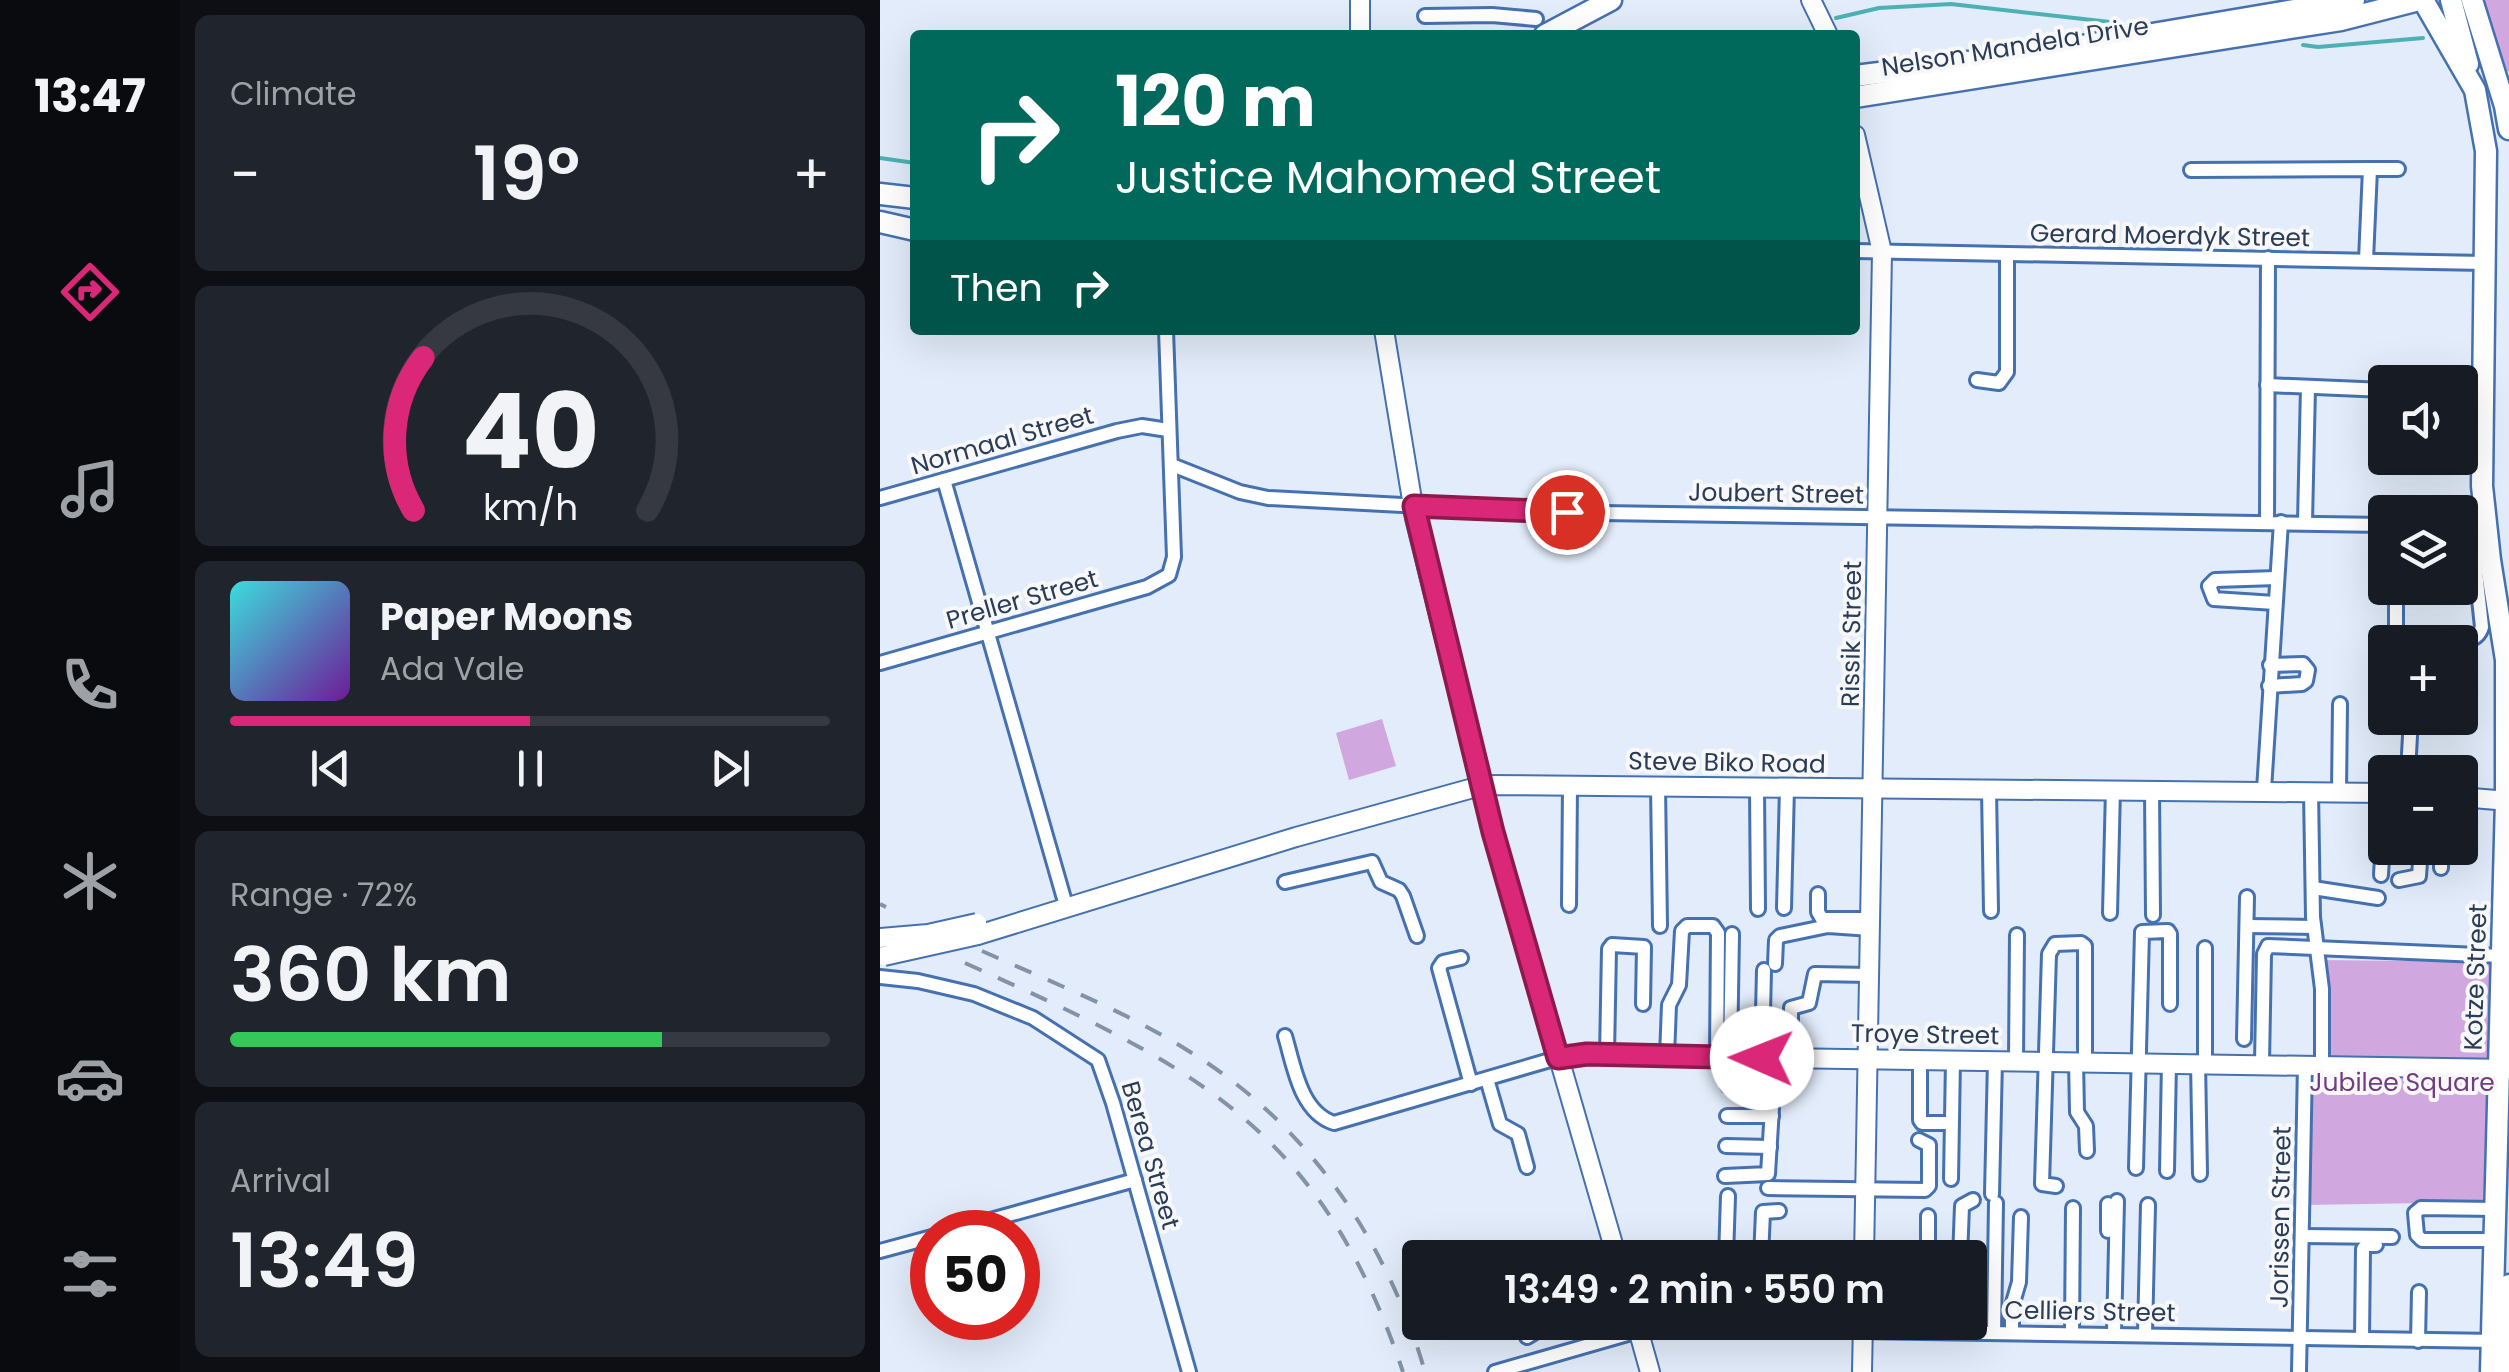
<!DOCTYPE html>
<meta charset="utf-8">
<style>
:root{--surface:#171b24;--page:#20242c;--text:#f1f3f6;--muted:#9ea1a6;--line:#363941;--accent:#db2777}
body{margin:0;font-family:Poppins,sans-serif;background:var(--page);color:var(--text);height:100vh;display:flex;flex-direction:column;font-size:38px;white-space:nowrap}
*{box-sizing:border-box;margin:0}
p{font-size:32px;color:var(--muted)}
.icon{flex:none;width:55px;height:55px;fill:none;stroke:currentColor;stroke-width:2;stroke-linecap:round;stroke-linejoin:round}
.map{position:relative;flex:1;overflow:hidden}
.details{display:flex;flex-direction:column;gap:15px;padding:15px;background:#0d0f14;width:700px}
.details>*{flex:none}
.banner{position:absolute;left:30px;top:30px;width:950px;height:305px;border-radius:10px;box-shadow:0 10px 40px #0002;background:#00695c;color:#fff;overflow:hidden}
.fabs{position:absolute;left:1488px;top:365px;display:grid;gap:20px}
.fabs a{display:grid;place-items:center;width:110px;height:110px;border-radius:10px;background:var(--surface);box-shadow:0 10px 40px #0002;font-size:50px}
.speed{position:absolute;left:30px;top:1210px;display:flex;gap:20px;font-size:50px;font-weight:700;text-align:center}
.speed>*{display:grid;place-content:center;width:130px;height:130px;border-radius:50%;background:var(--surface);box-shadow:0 10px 40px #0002;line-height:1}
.speed .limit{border:15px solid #d22;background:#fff;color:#111}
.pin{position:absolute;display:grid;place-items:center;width:85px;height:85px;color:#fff;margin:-42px;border:5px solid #fff;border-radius:50%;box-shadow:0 2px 10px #0007}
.me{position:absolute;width:110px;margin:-55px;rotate:271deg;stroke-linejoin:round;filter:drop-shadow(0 0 8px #0008)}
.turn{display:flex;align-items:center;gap:35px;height:210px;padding:0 40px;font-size:45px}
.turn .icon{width:130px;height:130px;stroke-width:2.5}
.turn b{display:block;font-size:70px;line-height:85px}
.then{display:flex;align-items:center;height:95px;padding:0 40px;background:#0003;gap:20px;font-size:38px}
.big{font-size:75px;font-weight:600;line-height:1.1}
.details .widget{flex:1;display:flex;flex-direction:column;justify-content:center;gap:15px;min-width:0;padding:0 35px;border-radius:15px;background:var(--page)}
.details .dial{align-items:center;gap:0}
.dial svg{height:260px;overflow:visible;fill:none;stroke:var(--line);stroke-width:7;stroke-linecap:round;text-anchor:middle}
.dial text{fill:var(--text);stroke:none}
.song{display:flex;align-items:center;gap:30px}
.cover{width:120px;height:120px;border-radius:15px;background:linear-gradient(135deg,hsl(180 70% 55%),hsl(280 70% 35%))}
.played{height:10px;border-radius:5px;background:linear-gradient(90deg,var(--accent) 50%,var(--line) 50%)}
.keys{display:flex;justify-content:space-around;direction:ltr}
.heat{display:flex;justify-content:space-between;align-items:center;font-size:55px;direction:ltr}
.charge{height:15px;border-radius:8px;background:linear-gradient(90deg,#34c759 72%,var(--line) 0)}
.trip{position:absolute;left:522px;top:1240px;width:585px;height:100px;border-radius:10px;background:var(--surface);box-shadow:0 10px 40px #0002;font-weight:600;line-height:100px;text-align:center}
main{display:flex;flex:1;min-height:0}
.menu{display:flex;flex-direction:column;width:180px;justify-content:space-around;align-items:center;background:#090b0e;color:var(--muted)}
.menu .icon{width:70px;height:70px}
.menu .on{color:var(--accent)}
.menu b{font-size:45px;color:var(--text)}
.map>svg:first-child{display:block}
.green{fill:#d1a7e0}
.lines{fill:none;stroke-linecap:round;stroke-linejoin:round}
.stream{stroke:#4db1b4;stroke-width:4}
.street-casing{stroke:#4671b0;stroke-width:18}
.secondary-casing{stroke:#4671b0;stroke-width:22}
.primary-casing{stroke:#4671b0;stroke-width:25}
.street{stroke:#fff;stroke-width:12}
.secondary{stroke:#fff;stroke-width:18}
.primary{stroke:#fff;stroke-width:20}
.rail{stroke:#8392a7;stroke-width:4;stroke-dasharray:18 18;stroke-linecap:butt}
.secondary-bridge-casing{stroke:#4671b0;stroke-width:22;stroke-linecap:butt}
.secondary-bridge{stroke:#fff;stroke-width:18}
.route-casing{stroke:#8e194d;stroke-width:25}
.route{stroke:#db2777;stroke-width:18}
.labels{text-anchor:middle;stroke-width:8;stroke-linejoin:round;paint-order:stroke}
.street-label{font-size:25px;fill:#293c58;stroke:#f8f8f8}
.park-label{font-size:25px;fill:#713c82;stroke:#f8f8f8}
</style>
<main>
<nav class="menu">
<b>13:47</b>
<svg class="icon on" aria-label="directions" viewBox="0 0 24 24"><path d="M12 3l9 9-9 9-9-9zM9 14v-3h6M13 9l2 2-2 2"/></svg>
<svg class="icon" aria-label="music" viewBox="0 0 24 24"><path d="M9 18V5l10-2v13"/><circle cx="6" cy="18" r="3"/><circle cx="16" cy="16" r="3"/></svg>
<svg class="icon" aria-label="phone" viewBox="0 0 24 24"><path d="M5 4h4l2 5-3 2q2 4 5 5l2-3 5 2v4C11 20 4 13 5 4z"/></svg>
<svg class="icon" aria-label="climate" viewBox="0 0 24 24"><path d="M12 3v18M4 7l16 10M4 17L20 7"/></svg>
<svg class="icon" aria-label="car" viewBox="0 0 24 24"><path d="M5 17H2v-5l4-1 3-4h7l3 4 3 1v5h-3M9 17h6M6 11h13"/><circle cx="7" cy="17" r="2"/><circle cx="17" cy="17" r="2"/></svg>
<svg class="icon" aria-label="filters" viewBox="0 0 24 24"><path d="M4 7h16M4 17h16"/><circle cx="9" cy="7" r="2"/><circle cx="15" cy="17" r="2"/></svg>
</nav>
<section class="details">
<div class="widget"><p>Climate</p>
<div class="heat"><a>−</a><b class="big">19°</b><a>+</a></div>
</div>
<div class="widget dial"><svg viewBox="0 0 100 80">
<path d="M14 69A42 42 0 1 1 86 69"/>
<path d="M14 69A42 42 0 0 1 17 22" stroke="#db2777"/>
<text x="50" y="56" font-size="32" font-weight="700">40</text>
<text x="50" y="72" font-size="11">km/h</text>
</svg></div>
<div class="widget">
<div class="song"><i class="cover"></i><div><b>Paper Moons</b><p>Ada Vale</p></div></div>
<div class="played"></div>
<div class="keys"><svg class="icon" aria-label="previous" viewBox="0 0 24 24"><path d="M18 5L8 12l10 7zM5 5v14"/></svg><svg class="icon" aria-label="pause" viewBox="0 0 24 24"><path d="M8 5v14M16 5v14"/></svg><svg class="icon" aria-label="next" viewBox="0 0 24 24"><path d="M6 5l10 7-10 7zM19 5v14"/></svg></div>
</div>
<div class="widget"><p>Range · 72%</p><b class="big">360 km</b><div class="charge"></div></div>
<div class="widget"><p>Arrival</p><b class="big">13:49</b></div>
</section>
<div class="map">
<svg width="1629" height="1372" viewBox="0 0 1629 1372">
<rect width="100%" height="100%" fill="#e2ecfa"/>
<g class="green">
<path d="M1598,0H1629V72L1622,68Z"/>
<path d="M502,719L516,766L469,780L456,733Z"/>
<path d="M1440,960L1617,962L1606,1202L1425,1205Z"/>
</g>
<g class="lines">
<g class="stream">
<path d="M956,18L999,8L1071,4L1230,22"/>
<path d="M923,35L928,33"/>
<path d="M1423,45L1438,47L1543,38"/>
<path d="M0,158L35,163"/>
</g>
<g class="street-casing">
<g id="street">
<path d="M545,16L612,15L656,19"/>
<path d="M1490,169H1518"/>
<path d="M1311,170L1490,169L1486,260"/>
<path d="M975,251L1605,263"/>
<path d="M1097,380L1119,383L1127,372V256"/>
<path d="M1387,385L1505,390"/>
<path d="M1580,393L1603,394"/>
<path d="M292,465L360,492L388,498L656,512L1505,525"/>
<path d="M64,480L187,909"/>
<path d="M0,498L237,431L262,426L288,430"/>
<path d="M1387,522L1388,258"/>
<path d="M1425,522L1428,387"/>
<path d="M1395,603L1334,599L1329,586L1335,580L1397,578"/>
<path d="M1516,632V588"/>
<path d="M1547,642C1566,641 1596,648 1602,627L1593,543L1590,536L1580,527"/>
<path d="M0,663L267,587L289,575L294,557L286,330"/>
<path d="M1389,686L1422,684L1426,681L1428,670L1423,664L1390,665"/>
<path d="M1528,772L1531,718"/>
<path d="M778,786L780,926"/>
<path d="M877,787L878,909"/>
<path d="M1109,789L1111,911"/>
<path d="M1272,789L1273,915"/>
<path d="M1384,790L1401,522"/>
<path d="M1431,791L1433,917L1442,989V1064"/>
<path d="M1459,792L1460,704"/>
<path d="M1561,868V848"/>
<path d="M1501,875L1505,804"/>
<path d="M1519,880L1539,876L1541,848"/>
<path d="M405,882L492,862L501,882L519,890L523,896L537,936"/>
<path d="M1433,888L1498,898"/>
<path d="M938,894V912L942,919H991"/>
<path d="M689,905L690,785"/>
<path d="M904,908L907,787"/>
<path d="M1230,913L1233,789"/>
<path d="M1367,926L1434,927"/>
<path d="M1325,948V1062"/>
<path d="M581,958L563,962L559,968L591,1084"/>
<path d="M895,964L896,940L900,936L948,926L991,929"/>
<path d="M0,977L38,981L94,994L153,1018L218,1060L233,1103L309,1372"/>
<path d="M911,1030V1008L929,1003L935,974L990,975"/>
<path d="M405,1036C414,1066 420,1112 454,1123L677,1058"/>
<path d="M1364,1039L1367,897"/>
<path d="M727,1055L729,949L732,945L764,947L763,1004"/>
<path d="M787,1056L789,1005L799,985L802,931L807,926H833L838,933L837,1057"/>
<path d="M850,1057L852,934"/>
<path d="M882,1057L884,970"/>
<path d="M1040,1059V1120L1042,1123H1065"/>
<path d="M1136,1060L1137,935"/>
<path d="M1196,1061L1197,1112L1206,1126L1207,1151"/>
<path d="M1318,1062L1320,1174"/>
<path d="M1382,1063L1384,954L1388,946L1622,956"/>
<path d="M607,1079L620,1124L638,1134L647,1167"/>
<path d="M848,1086H893"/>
<path d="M847,1116H892"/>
<path d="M846,1146L890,1147"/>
<path d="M1256,1168L1262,932L1288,931L1290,934V1004"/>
<path d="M1287,1171L1289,1062"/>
<path d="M845,1176L888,1174L895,1058"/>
<path d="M1071,1179L1073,1060"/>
<path d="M1176,1186L1162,1184L1169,954L1175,944L1201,943L1205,946V1061"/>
<path d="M888,1188L1045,1190L1049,1186V1145L1039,1140"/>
<path d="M1112,1194L1115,1060"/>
<path d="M1228,1231V1204"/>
<path d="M67,1232L255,1180"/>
<path d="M1422,1236L1512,1237"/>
<path d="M1614,1240H1542L1537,1235L1535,1213L1541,1208L1615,1209"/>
<path d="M0,1251L52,1237"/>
<path d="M846,1258L848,1196"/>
<path d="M881,1258L883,1212L899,1211"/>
<path d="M1048,1258V1216"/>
<path d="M1080,1258L1082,1206L1093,1200"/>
<path d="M1114,1332L1116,1203"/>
<path d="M1132,1332V1306L1139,1282L1141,1217"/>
<path d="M1192,1333L1193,1208"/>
<path d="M1234,1333L1237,1201"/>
<path d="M1265,1334L1268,1205"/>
<path d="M647,1337L672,1322"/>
<path d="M1482,1339L1483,1249L1486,1245H1496"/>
<path d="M1538,1341L1539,1292"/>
<path d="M615,1372L758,1331L790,1328L1617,1341"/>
<path d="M1419,1372L1425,1064"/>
</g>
</g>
<g class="secondary-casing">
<g id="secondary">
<path d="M480,0V35"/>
<path d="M931,0L948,35"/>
<path d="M975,135L1002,252L984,1258"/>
<path d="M504,330L535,518L613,831L737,1258"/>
<path d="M1580,797L1629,801"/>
<path d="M98,935L416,837L604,785L1505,793"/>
<path d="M677,1058L707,1055L1629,1069"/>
<path d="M756,1322L770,1372"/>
<path d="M982,1372L983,1322"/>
</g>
</g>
<g class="primary-casing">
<g id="primary">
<path d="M1543,0L1595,90L1606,151L1602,486L1610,560L1626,660V800L1611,1372"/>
<path d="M1571,0L1588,64"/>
<path d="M1592,0L1625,106L1629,129"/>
<path d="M665,35L731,0"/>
<path d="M975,76L1154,54L1474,0"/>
<path d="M975,97L1461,20L1539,0"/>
<path d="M0,194L35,198"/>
<path d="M0,222L35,230"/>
<path d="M1627,1372L1629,1285"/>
</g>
</g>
<use href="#street" class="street"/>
<use href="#secondary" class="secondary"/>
<use href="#primary" class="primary"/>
<g class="rail">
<path d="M0,904L6,907"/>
<path d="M102,951C171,982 243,1010 307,1050C426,1122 507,1240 545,1372"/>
<path d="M85,963C309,1064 440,1124 523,1372"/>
</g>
<g class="secondary-bridge-casing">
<g id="secondary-bridge">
<path d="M0,938L48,934L97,923"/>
<path d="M4,956L98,935"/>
</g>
</g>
<use href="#secondary-bridge" class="secondary-bridge"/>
</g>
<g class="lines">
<g class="route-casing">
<path id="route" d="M687,512L534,506L613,832L678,1058L707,1054L882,1058"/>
</g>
<use href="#route" class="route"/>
</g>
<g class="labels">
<g class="street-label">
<text transform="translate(1135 46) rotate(-9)" y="9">Nelson Mandela Drive</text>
<text transform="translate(1290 235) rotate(1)" y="9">Gerard Moerdyk Street</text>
<text transform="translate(122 440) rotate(-16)" y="9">Normaal Street</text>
<text transform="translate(896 493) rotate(1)" y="9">Joubert Street</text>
<text transform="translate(142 599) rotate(-16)" y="9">Preller Street</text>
<text transform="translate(971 634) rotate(-89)" y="9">Rissik Street</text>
<text transform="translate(847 762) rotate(1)" y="9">Steve Biko Road</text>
<text transform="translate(1595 977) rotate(-88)" y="9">Kotze Street</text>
<text transform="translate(1045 1034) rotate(1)" y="9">Troye Street</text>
<text transform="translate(271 1155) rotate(74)" y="9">Berea Street</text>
<text transform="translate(1400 1217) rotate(-89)" y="9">Jorissen Street</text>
<text transform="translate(1210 1311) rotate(1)" y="9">Celliers Street</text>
</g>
<g class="park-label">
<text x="1522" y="1091">Jubilee Square</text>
</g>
</g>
</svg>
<div class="fabs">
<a><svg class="icon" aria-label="sound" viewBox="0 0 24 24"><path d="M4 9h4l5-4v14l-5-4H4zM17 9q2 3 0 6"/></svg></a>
<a><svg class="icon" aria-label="layers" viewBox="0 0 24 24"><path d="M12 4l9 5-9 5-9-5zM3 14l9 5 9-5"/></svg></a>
<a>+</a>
<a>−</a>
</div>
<div class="speed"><div class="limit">50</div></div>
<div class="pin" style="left:687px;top:512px;background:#d93025"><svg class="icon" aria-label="arrive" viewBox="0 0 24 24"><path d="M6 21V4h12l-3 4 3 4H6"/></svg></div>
<svg class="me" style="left:882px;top:1058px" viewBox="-20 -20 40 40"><circle r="19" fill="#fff"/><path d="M0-13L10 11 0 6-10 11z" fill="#db2777"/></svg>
<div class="trip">13:49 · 2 min · 550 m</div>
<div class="banner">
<div class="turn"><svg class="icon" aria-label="right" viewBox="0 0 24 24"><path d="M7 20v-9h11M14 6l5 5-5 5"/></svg><div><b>120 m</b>Justice Mahomed Street</div></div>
<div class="then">Then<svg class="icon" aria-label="right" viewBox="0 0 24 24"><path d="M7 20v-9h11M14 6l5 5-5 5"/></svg></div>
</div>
</div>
</main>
